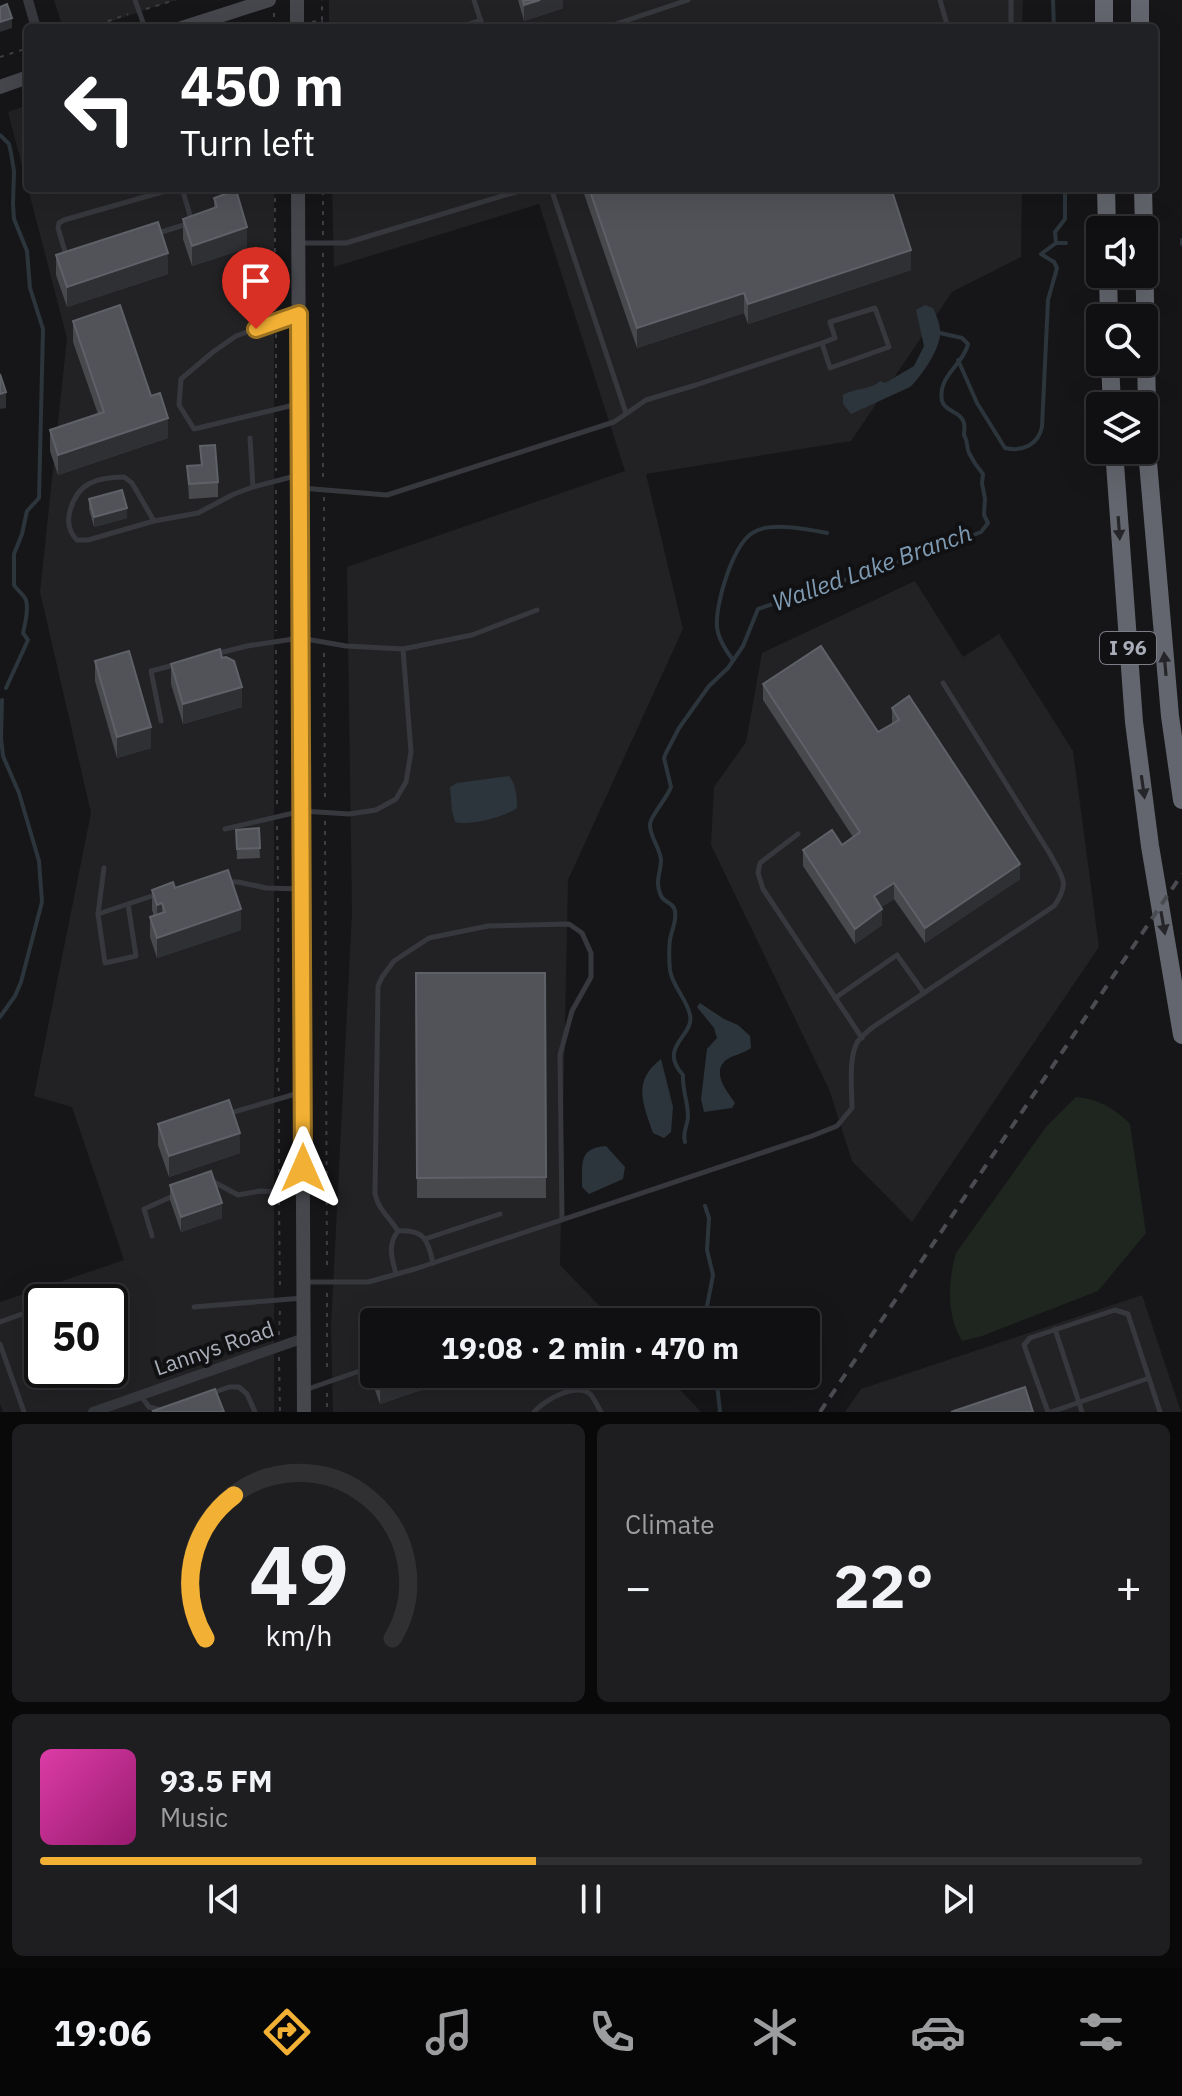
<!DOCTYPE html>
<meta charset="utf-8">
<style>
:root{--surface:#101012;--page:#1e1e20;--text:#f1f3f6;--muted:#9c9d9f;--line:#303032;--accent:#f2b134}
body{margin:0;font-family:"IBM Plex Sans",sans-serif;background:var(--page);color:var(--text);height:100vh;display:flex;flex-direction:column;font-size:30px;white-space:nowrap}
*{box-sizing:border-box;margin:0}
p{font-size:26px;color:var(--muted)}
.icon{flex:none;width:44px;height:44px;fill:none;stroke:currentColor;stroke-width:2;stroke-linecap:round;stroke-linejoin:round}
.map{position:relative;height:1412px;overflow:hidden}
.sheet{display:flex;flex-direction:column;gap:12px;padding:12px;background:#09090a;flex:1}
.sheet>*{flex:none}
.hud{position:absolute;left:24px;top:24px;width:1134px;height:168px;border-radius:8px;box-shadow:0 8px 32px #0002,0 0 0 2px var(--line);background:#202124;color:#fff;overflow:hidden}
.buttons{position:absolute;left:1086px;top:216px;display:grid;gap:16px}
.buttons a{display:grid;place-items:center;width:72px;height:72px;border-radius:8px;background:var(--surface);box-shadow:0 8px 32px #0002,0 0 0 2px var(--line);font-size:40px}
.speed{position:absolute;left:24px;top:1284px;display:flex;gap:16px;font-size:40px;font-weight:700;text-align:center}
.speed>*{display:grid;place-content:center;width:104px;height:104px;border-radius:50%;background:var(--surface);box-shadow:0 8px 32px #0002,0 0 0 2px var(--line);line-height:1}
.speed .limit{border:4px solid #111;border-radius:12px;background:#fff;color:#111}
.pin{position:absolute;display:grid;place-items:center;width:68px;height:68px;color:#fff;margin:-82px -34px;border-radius:50% 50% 50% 0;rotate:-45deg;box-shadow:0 0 8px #0007}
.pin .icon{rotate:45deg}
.me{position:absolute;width:88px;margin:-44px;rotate:0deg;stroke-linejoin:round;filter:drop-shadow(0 0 6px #0008)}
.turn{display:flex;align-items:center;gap:28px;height:168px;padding:0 24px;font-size:36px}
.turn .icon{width:104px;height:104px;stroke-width:2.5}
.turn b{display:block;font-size:56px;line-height:68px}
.big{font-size:60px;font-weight:700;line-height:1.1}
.sheet .widget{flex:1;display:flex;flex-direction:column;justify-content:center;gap:12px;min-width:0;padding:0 28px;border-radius:12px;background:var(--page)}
.sheet .dial{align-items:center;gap:0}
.dial svg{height:208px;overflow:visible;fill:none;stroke:var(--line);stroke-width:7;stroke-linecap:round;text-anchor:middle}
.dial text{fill:var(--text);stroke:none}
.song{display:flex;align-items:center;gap:24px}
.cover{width:96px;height:96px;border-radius:12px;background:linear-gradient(135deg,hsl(320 70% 55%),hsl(320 70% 35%))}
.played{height:8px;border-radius:4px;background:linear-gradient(90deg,var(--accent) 45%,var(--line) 45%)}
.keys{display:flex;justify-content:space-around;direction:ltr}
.heat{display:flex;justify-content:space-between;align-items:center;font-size:44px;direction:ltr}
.sheet .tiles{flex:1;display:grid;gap:12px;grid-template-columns:1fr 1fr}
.widget:last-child{grid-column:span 2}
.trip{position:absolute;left:360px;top:1308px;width:460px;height:80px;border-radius:8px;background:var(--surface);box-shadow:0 8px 32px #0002,0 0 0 2px var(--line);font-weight:700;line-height:80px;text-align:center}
.tabs{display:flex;height:128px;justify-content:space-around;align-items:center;background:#060607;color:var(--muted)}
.tabs .icon{width:56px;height:56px}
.tabs .current{color:var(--accent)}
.tabs b{font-size:36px;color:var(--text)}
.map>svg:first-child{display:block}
.built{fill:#222225;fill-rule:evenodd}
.green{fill:#1e261f}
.water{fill:#2c353c}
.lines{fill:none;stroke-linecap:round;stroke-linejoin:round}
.stream{stroke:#2c353c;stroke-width:4}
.path{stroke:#3d3f44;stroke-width:2;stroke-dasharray:4 6;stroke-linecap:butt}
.lane{stroke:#37383d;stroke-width:5}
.street{stroke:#37383d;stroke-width:10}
.secondary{stroke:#45474d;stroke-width:14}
.highway{stroke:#63666e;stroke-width:18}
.rail{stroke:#4a4c52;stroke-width:4;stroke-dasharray:10 8;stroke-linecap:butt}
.wall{fill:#47494d}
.shaded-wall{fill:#2f3033}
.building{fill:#525359;stroke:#5f6168;stroke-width:2}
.oneway{fill:#26262a}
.route-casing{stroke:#9d7322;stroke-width:20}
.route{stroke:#f2b134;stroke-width:14}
.labels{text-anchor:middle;stroke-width:8;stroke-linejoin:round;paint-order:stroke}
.shield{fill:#111113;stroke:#7b7e86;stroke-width:2}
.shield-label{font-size:20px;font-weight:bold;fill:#a8adb8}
.street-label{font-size:22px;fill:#a8adb8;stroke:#111113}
.water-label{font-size:24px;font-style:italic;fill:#7f9bb3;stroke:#111113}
</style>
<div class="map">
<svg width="1182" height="1412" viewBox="0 0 1182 1412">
<rect width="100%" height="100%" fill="#161618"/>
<g class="built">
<path d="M54,0H176L91,28H63Z"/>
<path d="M1023,0L1022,28H329V1L330,0Z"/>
<path d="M28,105V188H274V1412H3L0,1404V1302L124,1260L72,1107L34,1096L91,813L40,592L67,338L8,112ZM42,1302H110V1370H42Z"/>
<path d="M332,188H1022L1021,257L952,292L851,441L646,474L683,629L568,880L560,1265L615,1322H374V1374H665L701,1412H333L331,1326L352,913L347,567L625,471L539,204L334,267Z"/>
<path d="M915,581L963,657L999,634L1073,751L1099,947L912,1222L852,1161L829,1089L711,845L714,787L746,742L762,653Z"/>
<path d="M1142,1295L1181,1412H845L861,1389Z"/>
</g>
<path class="green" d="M1076,1097C1098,1099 1114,1108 1130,1124L1146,1233L1098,1291L982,1336L962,1341C946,1315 948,1281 956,1253L1046,1127Z"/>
<g class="water">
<path d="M925,305L933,308C936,315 941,325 940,334C940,349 921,377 910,387L851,414L843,404V395C854,388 871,390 880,381L885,383L914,366L924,346L916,310Z"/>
<path d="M509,776C516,784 517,797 517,808C505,817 470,826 455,822L452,811L450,787L457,783Z"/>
<path d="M700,1003L724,1019L738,1025L750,1036L751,1048C743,1054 733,1055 726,1060C711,1073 727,1091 735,1103L732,1108L704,1112L701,1099L707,1049L717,1038L714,1028L697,1007Z"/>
<path d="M661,1059L673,1107L671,1132L664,1138L653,1133C643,1103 632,1081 661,1059Z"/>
<path d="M606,1146L625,1167L623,1179L589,1194L582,1187C583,1165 577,1148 606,1146Z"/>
</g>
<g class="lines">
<g class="stream">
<path d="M1053,0L1054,28"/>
<path d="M0,135L9,144L11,153L14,171L13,204L14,219L27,251L30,288L43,329L39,498L27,511L22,534L14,554V585C17,590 24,595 26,600C29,610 25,624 23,633L28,640L6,688"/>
<path d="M1182,240V244"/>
<path d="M1056,243L1055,232L1065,219V188"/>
<path d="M958,360L977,403L1005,448C1022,452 1038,445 1042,427L1048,300L1057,268L1054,262L1041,254L1056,243H1066"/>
<path d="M733,660C727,652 718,638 717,627C715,604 733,543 754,532C771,522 807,529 827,533"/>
<path d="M0,1017L15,996L21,982L42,902L39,861L19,793L3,756L1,738L2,700"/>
<path d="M685,1142C682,1131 688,1126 688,1116C688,1102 682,1089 683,1075C657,1046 695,1036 690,1015C687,999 672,986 670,970C669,960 669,948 670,939C672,930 678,917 674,908C671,902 664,902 661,896C654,880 661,874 661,860C660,847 649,836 650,824C650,817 667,798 671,787L664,758L666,753L679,728L709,686L728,668L743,646L758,609L947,546L981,532L988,523L984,515L985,499L982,483L983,474C977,467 973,461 969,453C966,446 968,441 964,435C964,431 965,427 964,423C961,411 945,412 942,401C937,376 964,364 968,344L962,338L940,333"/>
<path d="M704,1322L713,1275L707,1250L709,1218L705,1206"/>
<path d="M716,1374L720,1412"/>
</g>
<g class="path">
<path d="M146,9L175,0"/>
<path d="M274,13V28"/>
<path d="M322,21V28"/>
<path d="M312,22L322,20V0"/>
<path d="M89,28L128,14"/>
<path d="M0,57L28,48"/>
<path d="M275,188V311"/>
<path d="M323,235V188"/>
<path d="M323,253V479"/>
<path d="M276,334V399"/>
<path d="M276,418V471"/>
<path d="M276,490V631"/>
<path d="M324,497V635"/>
<path d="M276,650L277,807"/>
<path d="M324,653L325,803"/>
<path d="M325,821L327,1271"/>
<path d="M277,826L278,879"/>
<path d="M278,898L279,1058L277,1071L279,1091"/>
<path d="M279,1109V1183"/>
<path d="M279,1201L280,1291"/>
<path d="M327,1293V1371"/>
<path d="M279,1335L280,1309"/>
<path d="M279,1357L280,1412"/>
<path d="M327,1393V1412"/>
</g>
<g class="lane">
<path d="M135,0L145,28"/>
<path d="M474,0L483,28"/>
<path d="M940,0L948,28"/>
<path d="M1011,0V28"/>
<path d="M457,28L481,20"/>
<path d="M604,28L688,0"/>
<path d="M551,188L626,413"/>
<path d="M155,234L190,223L191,219L182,188"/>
<path d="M299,243H346L529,188"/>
<path d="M66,255L58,228L59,223L64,220L176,188"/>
<path d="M295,315L236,336L213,352L181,379L179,405L194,429L298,404"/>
<path d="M250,438L253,487L299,475"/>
<path d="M301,488L387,495L614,422L646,400L696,385L822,343L830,368L889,347L875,308L830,322L835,338L822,343"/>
<path d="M154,521L132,483L124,477C97,477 77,483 70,511C67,522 69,532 77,540H88L154,521L198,513L234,494L253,487"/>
<path d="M215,654L247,646L300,638L346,646L403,649L472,635L537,610"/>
<path d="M161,721L151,671L174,665"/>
<path d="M225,829L302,811L349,814L376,810L396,799L406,782L411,752L403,649"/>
<path d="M798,834L760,863L758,873L763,889L862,1038"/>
<path d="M104,868L98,914L105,963L136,956L128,904L155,895"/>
<path d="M228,882H238L266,888L301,889"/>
<path d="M98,914L128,904"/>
<path d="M835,998L897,955L924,993"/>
<path d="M227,1114L302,1092"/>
<path d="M212,1181L238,1195L260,1191L303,1193"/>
<path d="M398,1231C424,1229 428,1240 433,1263"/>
<path d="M152,1236L144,1209L173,1196"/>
<path d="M425,1239L500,1214"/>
<path d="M396,1274C392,1259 387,1245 398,1231C390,1218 378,1209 375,1194L378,986L382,977L394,961L429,938L488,926L569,924L582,933L591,953V977L572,1011L560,1055L562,1220"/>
<path d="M305,1282H368L415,1269L812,1136L837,1126L852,1108C852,1090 848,1056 858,1041C862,1036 868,1031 873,1027L1054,906C1071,882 1062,877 1050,854L943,683"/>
<path d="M58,1302L63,1300"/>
<path d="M194,1307L303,1298"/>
<path d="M0,1322L42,1307"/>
<path d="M1055,1329L1082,1412"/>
<path d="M0,1344L24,1412"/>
<path d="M305,1390L374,1366"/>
<path d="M212,1393L229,1387H239L247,1394L255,1412"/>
<path d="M141,1396L149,1407L161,1410"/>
<path d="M534,1412C544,1400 578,1381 591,1395C595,1400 598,1407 601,1412"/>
<path d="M1048,1412L1024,1345L1030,1338L1115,1310L1128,1314L1160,1412"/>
<path d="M1051,1412L1149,1378"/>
</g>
<g class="street">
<path d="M28,0L36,28"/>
<path d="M93,1412L304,1338"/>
</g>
<g class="secondary">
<path d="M297,0V28"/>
<path d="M182,28L269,0"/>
<path d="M0,87L28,77"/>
<path d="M298,188L304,1412"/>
</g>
<g class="highway">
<path d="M1104,0V28"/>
<path d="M1140,0V28"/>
<path d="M1106,188L1107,230"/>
<path d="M1143,188L1144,230"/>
<path d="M1144,246L1148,462L1170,716L1182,800"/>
<path d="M1108,274L1109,318"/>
<path d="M1110,362L1112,406"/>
<path d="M1114,450L1134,722L1150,846L1182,1035"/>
</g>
<path class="rail" d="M820,1412L1182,874"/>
</g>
<g class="wall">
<path d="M518,0H563V8L524,21Z"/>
<path d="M28,102V120L26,113V103Z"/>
<path d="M582,188H891L911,270L748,324L744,313L637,348Z"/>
<path d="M214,198L247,248L192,266L183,239V219L214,208Z"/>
<path d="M56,255L168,274L67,307L56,275Z"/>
<path d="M73,321L151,396L168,438L58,475L50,451V430L98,414L73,342Z"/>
<path d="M200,446L218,482V497L189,499L187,466L201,465Z"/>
<path d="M89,499L127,518L94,527L89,509Z"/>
<path d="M222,658L242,707L183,724L171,684V664Z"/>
<path d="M95,661L151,748L117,758L95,681Z"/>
<path d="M763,684L878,732L892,724V708L1020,879L925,943L894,899L881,907L882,925L855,944L803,866V850L842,845L853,837L763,700Z"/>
<path d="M259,828L260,858L237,859L236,830Z"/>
<path d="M175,888L241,930L157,958L150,937V917L154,916L152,910V890Z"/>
<path d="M416,973H545L546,1198H417Z"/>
<path d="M158,1124L240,1153L169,1177L158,1145Z"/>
<path d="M170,1185L222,1218L181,1232L170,1200Z"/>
<path d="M374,1354V1374H468L380,1404L370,1376V1355Z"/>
</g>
<g class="shaded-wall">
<path d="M540,0H563V8L524,21V5Z"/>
<path d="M12,18V28L0,32V22Z"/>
<path d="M103,188H122L103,194Z"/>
<path d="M247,227V248L192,266V246Z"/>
<path d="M911,250V270L748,324V304Z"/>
<path d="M168,253V274L67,307V287Z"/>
<path d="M744,293V313L637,348V328Z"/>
<path d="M6,392V408L0,409V394Z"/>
<path d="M168,418V438L58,475V455Z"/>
<path d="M127,508V518L94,527V517Z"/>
<path d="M242,687V707L183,724V704Z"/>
<path d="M151,727V748L117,758V737Z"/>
<path d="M1020,864V879L925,943V928Z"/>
<path d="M894,883V899L874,911V896Z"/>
<path d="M162,903V924L157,925V905Z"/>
<path d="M241,909V930L157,958V938Z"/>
<path d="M882,909V925L855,944V929Z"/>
<path d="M240,1133V1153L169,1177V1156Z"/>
<path d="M222,1203V1218L181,1232V1217Z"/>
<path d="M408,1374H468L380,1404V1384Z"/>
</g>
<g class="building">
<path d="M523,0H540L524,5Z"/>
<path d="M7,4L12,18L0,22V7Z"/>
<path d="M589,188H891L911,250L748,304L744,293L637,328Z"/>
<path d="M236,190L247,227L192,246L183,219L217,207L214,198Z"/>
<path d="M158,222L168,253L67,287L56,255Z"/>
<path d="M120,305L151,396L160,393L168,418L58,455L50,430L104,412L73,321Z"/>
<path d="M0,374L6,392L0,394Z"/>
<path d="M215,445L218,482L189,484L187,466L202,465L200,446Z"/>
<path d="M122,490L127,508L94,517L89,499Z"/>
<path d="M821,646L878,732L899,720L892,708L909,696L1020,864L925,928L894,883L874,896L882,909L855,929L803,850L832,830L842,845L860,832L763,684Z"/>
<path d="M220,649L222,658L226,657L234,661L242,687L183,704L171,664Z"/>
<path d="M129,651L151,727L117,737L95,661Z"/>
<path d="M259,828L260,848L237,849L236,830Z"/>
<path d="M228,870L241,909L157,938L150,917L165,912L162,903L157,905L152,890L173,882L175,888Z"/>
<path d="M416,973H545L546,1177L417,1178Z"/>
<path d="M229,1100L240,1133L169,1156L158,1124Z"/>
<path d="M211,1171L222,1203L181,1217L170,1185Z"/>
<path d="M505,1309L509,1322H467Z"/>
<path d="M374,1354V1366L370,1355Z"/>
<path d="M377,1374H408L380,1384Z"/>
<path d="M1025,1387L1033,1412H951Z"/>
<path d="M215,1389L224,1412H154L153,1411Z"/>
</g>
<defs><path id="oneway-solid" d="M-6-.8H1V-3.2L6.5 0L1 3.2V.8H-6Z" transform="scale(2)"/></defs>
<g class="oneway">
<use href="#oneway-solid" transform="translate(1119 528) rotate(86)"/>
<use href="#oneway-solid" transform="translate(1165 664) rotate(-95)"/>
<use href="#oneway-solid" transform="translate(1143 787) rotate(82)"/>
<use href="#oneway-solid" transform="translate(1163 923) rotate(80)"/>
</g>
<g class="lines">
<g class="route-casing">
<path id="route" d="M256,329L299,314L303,1168"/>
</g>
<use href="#route" class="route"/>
</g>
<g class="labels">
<rect class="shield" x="1100" y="632" width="56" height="32" rx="6"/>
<g class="shield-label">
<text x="1128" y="655">I 96</text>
</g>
<g class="street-label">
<text transform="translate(214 1348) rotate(-19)" y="8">Lannys Road</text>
</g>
<g class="water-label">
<text transform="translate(872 568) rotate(-20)" y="8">Walled Lake Branch</text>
</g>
</g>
</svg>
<div class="buttons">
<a><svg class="icon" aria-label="sound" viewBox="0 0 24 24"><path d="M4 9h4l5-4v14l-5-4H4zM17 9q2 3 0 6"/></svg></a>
<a><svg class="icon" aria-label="search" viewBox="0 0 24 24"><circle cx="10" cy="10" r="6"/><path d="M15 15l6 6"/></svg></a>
<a><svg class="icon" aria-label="layers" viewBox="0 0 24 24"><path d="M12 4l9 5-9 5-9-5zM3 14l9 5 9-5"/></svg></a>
</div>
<div class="speed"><div class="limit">50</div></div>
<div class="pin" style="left:256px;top:329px;background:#d93025"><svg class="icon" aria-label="arrive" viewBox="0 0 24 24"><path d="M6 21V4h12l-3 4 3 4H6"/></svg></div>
<svg class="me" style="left:303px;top:1168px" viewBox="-20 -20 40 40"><path d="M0-17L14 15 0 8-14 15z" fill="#f2b134" stroke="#fff" stroke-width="4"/></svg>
<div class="trip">19:08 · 2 min · 470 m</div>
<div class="hud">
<div class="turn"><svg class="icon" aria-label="left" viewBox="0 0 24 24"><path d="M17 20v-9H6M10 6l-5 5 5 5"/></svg><div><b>450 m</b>Turn left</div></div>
</div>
</div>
<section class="sheet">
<div class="tiles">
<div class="widget dial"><svg viewBox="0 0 100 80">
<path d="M14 69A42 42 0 1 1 86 69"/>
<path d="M14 69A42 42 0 0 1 25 14" stroke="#f2b134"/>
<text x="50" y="56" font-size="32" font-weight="700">49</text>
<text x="50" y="72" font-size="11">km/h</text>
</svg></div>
<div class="widget"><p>Climate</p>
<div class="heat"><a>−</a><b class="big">22°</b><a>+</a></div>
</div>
<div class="widget">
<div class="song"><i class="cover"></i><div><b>93.5 FM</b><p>Music</p></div></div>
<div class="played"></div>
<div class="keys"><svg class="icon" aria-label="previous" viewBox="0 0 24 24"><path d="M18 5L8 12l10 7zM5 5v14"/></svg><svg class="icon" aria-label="pause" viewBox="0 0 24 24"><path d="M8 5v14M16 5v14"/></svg><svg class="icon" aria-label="next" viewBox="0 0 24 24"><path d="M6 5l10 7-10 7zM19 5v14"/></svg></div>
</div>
</div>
</section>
<nav class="tabs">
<b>19:06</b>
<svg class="icon current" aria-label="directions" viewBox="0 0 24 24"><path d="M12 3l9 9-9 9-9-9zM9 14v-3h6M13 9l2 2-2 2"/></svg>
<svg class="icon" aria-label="music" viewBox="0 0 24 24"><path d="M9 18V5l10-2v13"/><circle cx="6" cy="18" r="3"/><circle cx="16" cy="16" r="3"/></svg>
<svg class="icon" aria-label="phone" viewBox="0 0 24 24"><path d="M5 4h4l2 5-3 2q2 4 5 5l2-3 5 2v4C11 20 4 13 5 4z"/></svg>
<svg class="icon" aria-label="climate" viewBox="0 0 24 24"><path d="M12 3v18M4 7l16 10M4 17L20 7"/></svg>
<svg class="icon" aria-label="car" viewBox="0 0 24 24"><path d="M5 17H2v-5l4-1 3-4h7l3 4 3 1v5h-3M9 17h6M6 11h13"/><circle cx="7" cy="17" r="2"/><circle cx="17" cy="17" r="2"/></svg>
<svg class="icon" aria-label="filters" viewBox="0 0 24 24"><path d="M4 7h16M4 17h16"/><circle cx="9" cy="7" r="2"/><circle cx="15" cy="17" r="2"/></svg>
</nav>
